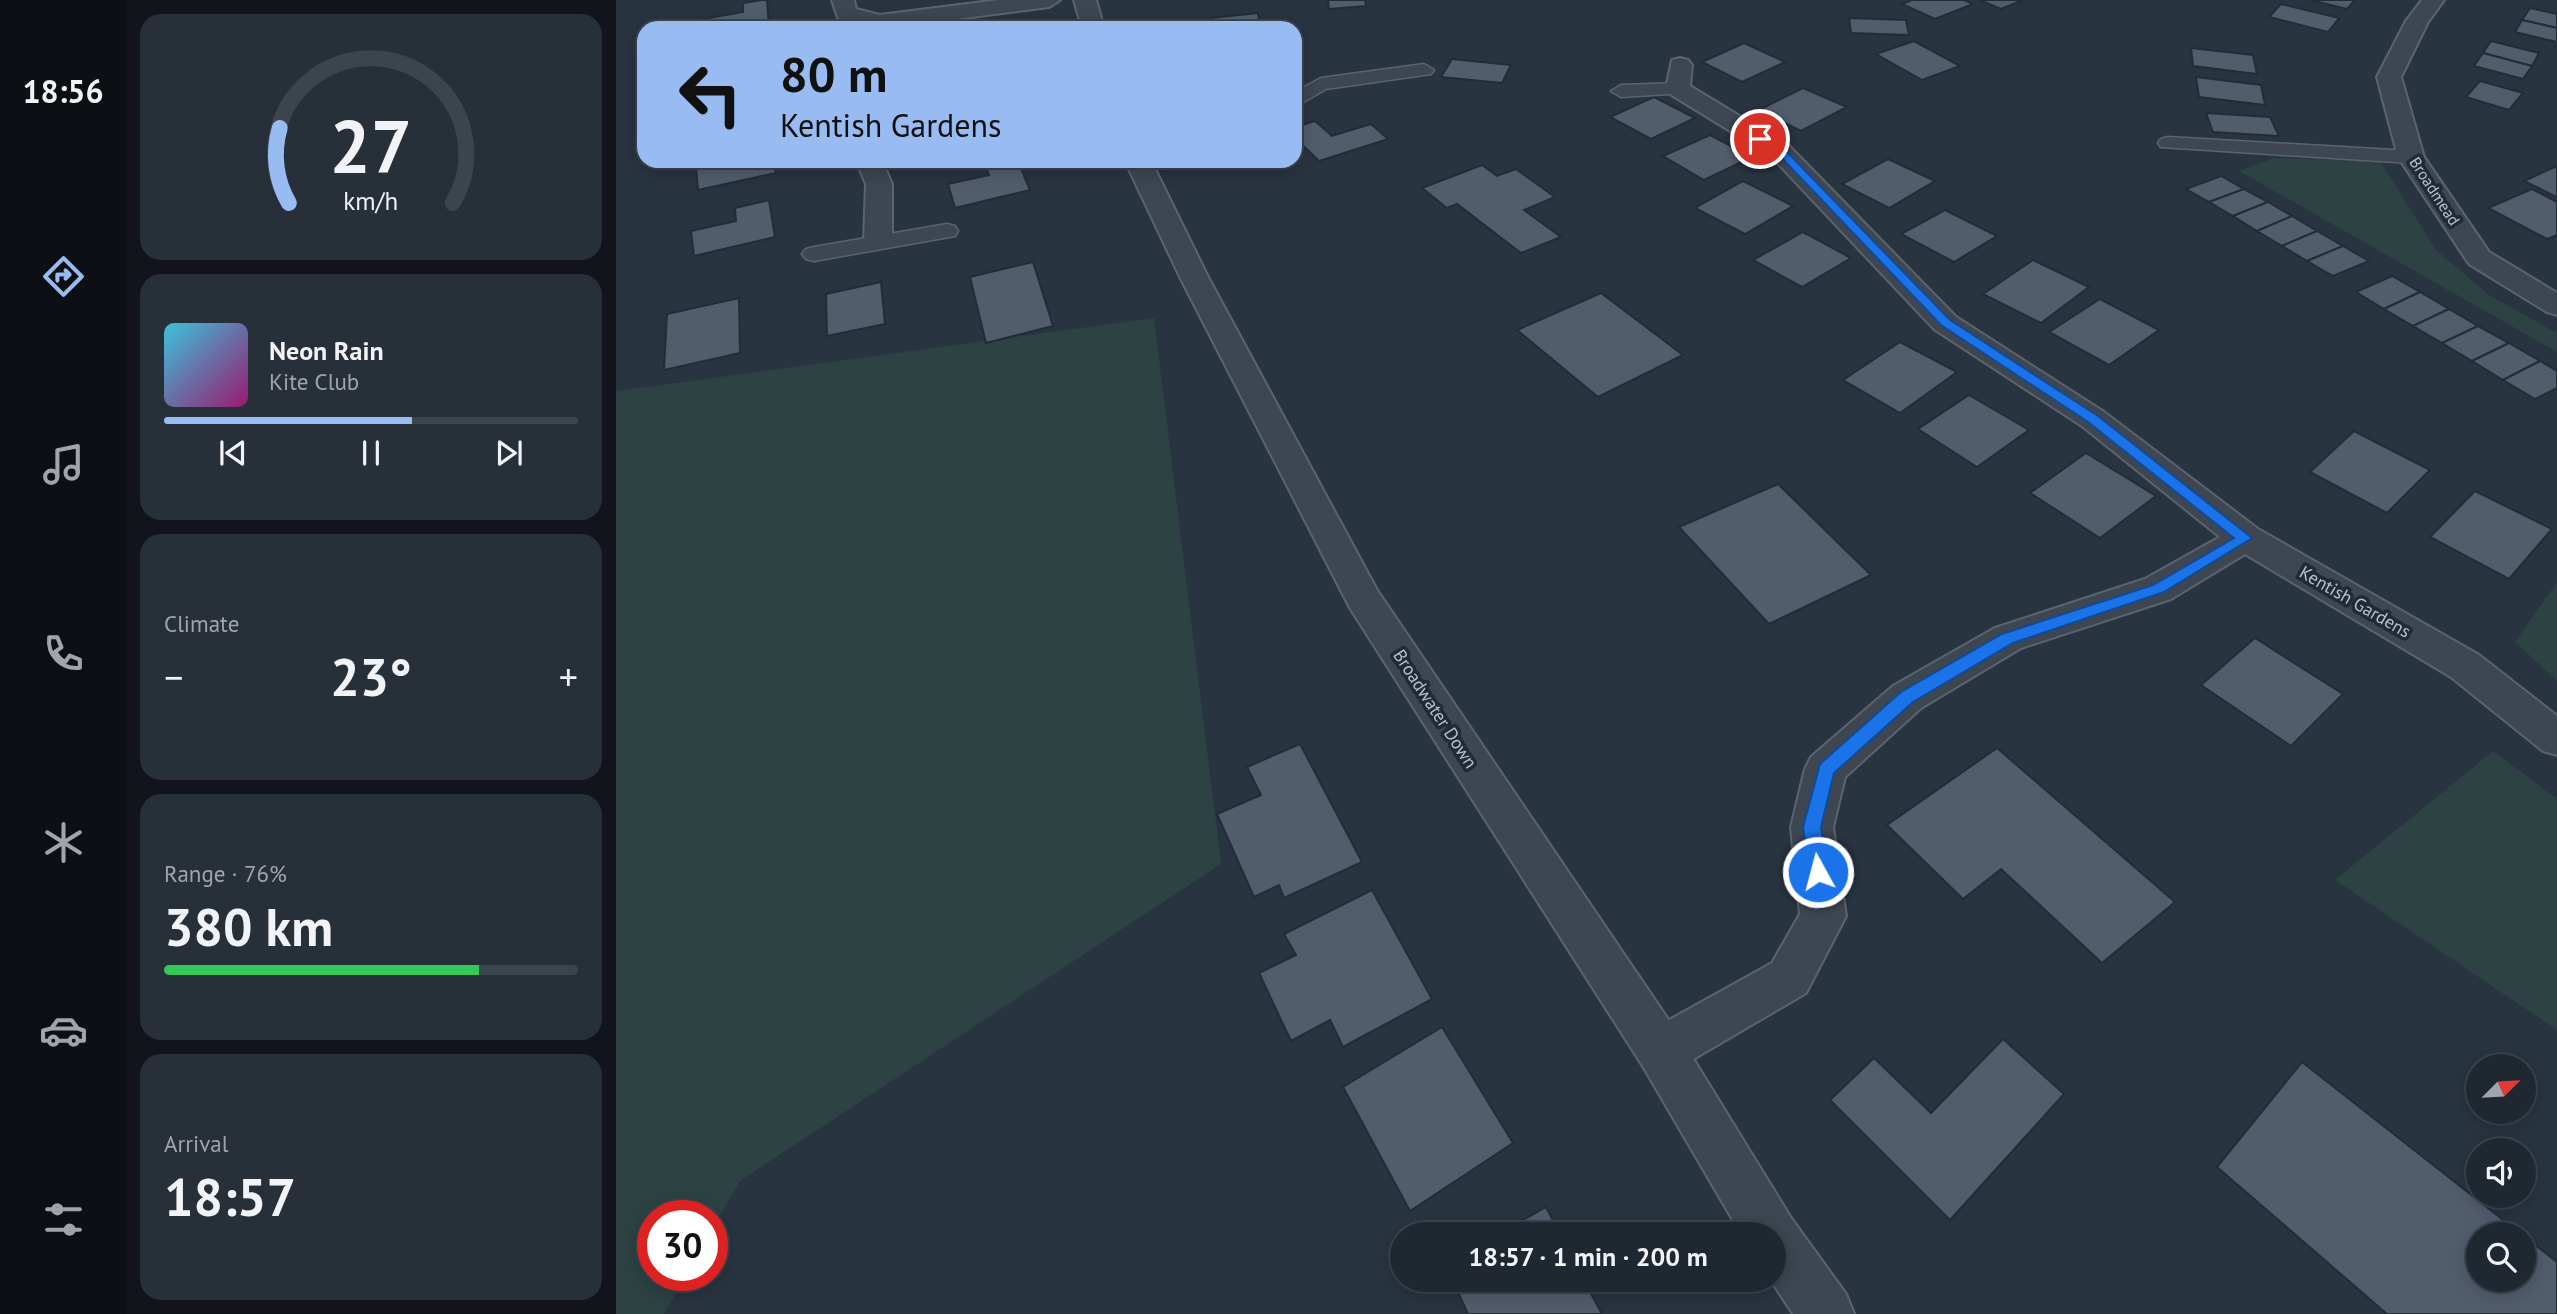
<!DOCTYPE html>
<meta charset="utf-8">
<style>
:root{--surface:#1f2731;--page:#272f39;--text:#f1f3f6;--muted:#a1a5ab;--line:#3c444d;--accent:#98bcf2}
body{margin:0;font-family:"PT Sans",sans-serif;background:var(--page);color:var(--text);height:100vh;display:flex;flex-direction:column;font-size:26px;white-space:nowrap}
*{box-sizing:border-box;margin:0}
p{font-size:23px;color:var(--muted)}
.icon{flex:none;width:38px;height:38px;fill:none;stroke:currentColor;stroke-width:2;stroke-linecap:round;stroke-linejoin:round}
.map{position:relative;flex:1;overflow:hidden}
.side{display:flex;flex-direction:column;gap:14px;padding:14px;background:#11151b;width:490px}
.side>*{flex:none}
.top-card{position:absolute;left:21px;top:21px;width:665px;height:147px;border-radius:21px;box-shadow:0 4px 18px #0003,0 0 0 2px var(--line);background:#98bcf2;color:#111;overflow:hidden}
.needle{width:46px;rotate:66deg}
.fabs{position:absolute;left:1850px;top:1054px;display:grid;gap:14px}
.fabs a{display:grid;place-items:center;width:70px;height:70px;border-radius:50%;background:var(--surface);box-shadow:0 4px 18px #0003,0 0 0 2px var(--line);font-size:35px}
.speed{position:absolute;left:21px;top:1200px;display:flex;gap:14px;font-size:35px;font-weight:700;text-align:center}
.speed>*{display:grid;place-content:center;width:91px;height:91px;border-radius:50%;background:var(--surface);box-shadow:0 4px 18px #0003,0 0 0 2px var(--line);line-height:1}
.speed .limit{border:10px solid #d22;background:#fff;color:#111}
.pin{position:absolute;display:grid;place-items:center;width:60px;height:60px;color:#fff;margin:-30px;border:4px solid #fff;border-radius:50%;box-shadow:0 2px 7px #0007}
.me{position:absolute;width:77px;margin:-38px;rotate:353deg;stroke-linejoin:round;filter:drop-shadow(0 0 5px #0008)}
.turn{display:flex;align-items:center;gap:24px;height:147px;padding:0 28px;font-size:32px}
.turn .icon{width:91px;height:91px;stroke-width:2.5}
.turn b{display:block;font-size:49px;line-height:60px}
.big{font-size:52px;font-weight:800;line-height:1.1}
.side .tile{flex:1;display:flex;flex-direction:column;justify-content:center;gap:10px;min-width:0;padding:0 24px;border-radius:21px;background:var(--page)}
.side .dial{align-items:center;gap:0}
.dial svg{height:182px;overflow:visible;fill:none;stroke:var(--line);stroke-width:7;stroke-linecap:round;text-anchor:middle}
.dial text{fill:var(--text);stroke:none}
.song{display:flex;align-items:center;gap:21px}
.cover{width:84px;height:84px;border-radius:10px;background:linear-gradient(135deg,hsl(190 70% 55%),hsl(320 70% 35%))}
.played{height:7px;border-radius:4px;background:linear-gradient(90deg,var(--accent) 60%,var(--line) 60%)}
.keys{display:flex;justify-content:space-around;direction:ltr}
.heat{display:flex;justify-content:space-between;align-items:center;font-size:38px;direction:ltr}
.charge{height:10px;border-radius:5px;background:linear-gradient(90deg,#34c759 76%,var(--line) 0)}
.trip{position:absolute;left:774px;top:1222px;width:396px;height:70px;border-radius:35px;background:var(--surface);box-shadow:0 4px 18px #0003,0 0 0 2px var(--line);font-weight:800;line-height:70px;text-align:center}
main{display:flex;flex:1;min-height:0}
.tab-bar{display:flex;flex-direction:column;width:126px;justify-content:space-around;align-items:center;background:#0c1014;color:var(--muted)}
.tab-bar .icon{width:49px;height:49px}
.tab-bar .active{color:var(--accent)}
.tab-bar b{font-size:32px;color:var(--text)}
.map>svg:first-child{display:block}
.green{fill:#2c4243}
.building{fill:#525d6c;stroke:#232c39;stroke-width:2}
.lines{fill:none;stroke-linecap:round;stroke-linejoin:round}
.service-casing{stroke:#5b636f;stroke-width:3}
.minor-casing{stroke:#5b636f;stroke-width:4}
.tertiary-casing{stroke:#5b636f;stroke-width:4}
.service{fill:#3d4651;fill-rule:evenodd}
.minor{fill:#3d4651;fill-rule:evenodd}
.tertiary{fill:#3d4651;fill-rule:evenodd}
.route{fill:#1a73e8;stroke:#114b97;stroke-width:2}
.labels{text-anchor:middle;stroke-width:7;stroke-linejoin:round;paint-order:stroke}
.far-street-label{font-size:16px;fill:#bac1cb;stroke:#212a37}
.street-label{font-size:18px;fill:#bac1cb;stroke:#212a37}
</style>
<main>
<nav class="tab-bar">
<b>18:56</b>
<svg class="icon active" aria-label="directions" viewBox="0 0 24 24"><path d="M12 3l9 9-9 9-9-9zM9 14v-3h6M13 9l2 2-2 2"/></svg>
<svg class="icon" aria-label="music" viewBox="0 0 24 24"><path d="M9 18V5l10-2v13"/><circle cx="6" cy="18" r="3"/><circle cx="16" cy="16" r="3"/></svg>
<svg class="icon" aria-label="phone" viewBox="0 0 24 24"><path d="M5 4h4l2 5-3 2q2 4 5 5l2-3 5 2v4C11 20 4 13 5 4z"/></svg>
<svg class="icon" aria-label="climate" viewBox="0 0 24 24"><path d="M12 3v18M4 7l16 10M4 17L20 7"/></svg>
<svg class="icon" aria-label="car" viewBox="0 0 24 24"><path d="M5 17H2v-5l4-1 3-4h7l3 4 3 1v5h-3M9 17h6M6 11h13"/><circle cx="7" cy="17" r="2"/><circle cx="17" cy="17" r="2"/></svg>
<svg class="icon" aria-label="filters" viewBox="0 0 24 24"><path d="M4 7h16M4 17h16"/><circle cx="9" cy="7" r="2"/><circle cx="15" cy="17" r="2"/></svg>
</nav>
<section class="side">
<div class="tile dial"><svg viewBox="0 0 100 80">
<path d="M14 69A42 42 0 1 1 86 69"/>
<path d="M14 69A42 42 0 0 1 10 36" stroke="#98bcf2"/>
<text x="50" y="56" font-size="32" font-weight="700">27</text>
<text x="50" y="72" font-size="11">km/h</text>
</svg></div>
<div class="tile">
<div class="song"><i class="cover"></i><div><b>Neon Rain</b><p>Kite Club</p></div></div>
<div class="played"></div>
<div class="keys"><svg class="icon" aria-label="previous" viewBox="0 0 24 24"><path d="M18 5L8 12l10 7zM5 5v14"/></svg><svg class="icon" aria-label="pause" viewBox="0 0 24 24"><path d="M8 5v14M16 5v14"/></svg><svg class="icon" aria-label="next" viewBox="0 0 24 24"><path d="M6 5l10 7-10 7zM19 5v14"/></svg></div>
</div>
<div class="tile"><p>Climate</p>
<div class="heat"><a>−</a><b class="big">23°</b><a>+</a></div>
</div>
<div class="tile"><p>Range · 76%</p><b class="big">380 km</b><div class="charge"></div></div>
<div class="tile"><p>Arrival</p><b class="big">18:57</b></div>
</section>
<div class="map">
<svg width="1941" height="1314" viewBox="0 0 1941 1314">
<rect width="100%" height="100%" fill="#293441"/>
<g class="green">
<path d="M1658,158L1764,161L1820,250L1873,295L1941,333V352L1623,171Z"/>
<path d="M538,318L605,864L124,1181L96,1229V1216H37V1276H70L48,1314H0V391Z"/>
<path d="M1941,582V681L1899,642Z"/>
<path d="M1877,751L1941,799V1030L1719,880Z"/>
</g>
<g class="building">
<path d="M146,0H151L153,25L87,28V19L127,12V3Z"/>
<path d="M712,0H749L750,6L713,9Z"/>
<path d="M1296,0H1348L1357,4L1319,19L1286,4Z"/>
<path d="M1364,0H1407L1385,9Z"/>
<path d="M1694,0H1739L1731,9Z"/>
<path d="M1665,4L1723,18L1712,32L1653,17Z"/>
<path d="M1914,8L1941,14V28L1906,20Z"/>
<path d="M642,13L644,28H596L595,18Z"/>
<path d="M1233,18L1290,20L1293,35L1235,33Z"/>
<path d="M1906,20L1941,28V42L1899,32Z"/>
<path d="M1298,41L1344,66L1306,80L1260,54Z"/>
<path d="M1875,41L1923,53L1916,66L1867,53Z"/>
<path d="M1128,43L1169,62L1126,82L1086,62Z"/>
<path d="M1575,48L1637,55L1641,74L1577,66Z"/>
<path d="M1867,53L1916,66L1907,79L1858,66Z"/>
<path d="M836,59L895,65L886,83L825,77Z"/>
<path d="M1580,77L1645,85L1649,105L1583,97Z"/>
<path d="M1864,81L1907,93L1893,110L1850,97Z"/>
<path d="M1187,88L1231,107L1185,131L1143,110Z"/>
<path d="M1038,97L1079,118L1035,139L994,117Z"/>
<path d="M1590,113L1654,117L1663,136L1597,132Z"/>
<path d="M699,121L716,136L755,124L772,139L703,161L679,138V127Z"/>
<path d="M1094,135L1136,157L1088,180L1047,156Z"/>
<path d="M1272,159L1319,181L1273,208L1226,184Z"/>
<path d="M111,161H157L160,173L82,190L80,168Z"/>
<path d="M378,161H402L414,190L339,208L332,184L373,175L368,163Z"/>
<path d="M866,165L881,176L900,169L939,197L908,210L945,237L905,253L841,204L831,208L806,188Z"/>
<path d="M1941,166V197L1908,181Z"/>
<path d="M1605,176L1628,189L1593,202L1570,189Z"/>
<path d="M1127,181L1177,206L1129,234L1079,208Z"/>
<path d="M1628,189L1652,202L1617,216L1593,202Z"/>
<path d="M1916,189L1941,202V235L1931,239L1872,208Z"/>
<path d="M153,200L159,237L78,256L75,231L120,221L119,208Z"/>
<path d="M1652,202L1676,216L1641,231L1617,216Z"/>
<path d="M1329,210L1381,236L1338,262L1285,234Z"/>
<path d="M1676,216L1701,231L1666,246L1641,231Z"/>
<path d="M1701,231L1727,246L1691,261L1666,246Z"/>
<path d="M1187,232L1235,258L1186,287L1137,260Z"/>
<path d="M1727,246L1753,261L1717,276L1691,261Z"/>
<path d="M1417,260L1473,287L1425,323L1367,294Z"/>
<path d="M417,262L437,326L370,343L354,277Z"/>
<path d="M1776,276L1804,292L1768,309L1740,292Z"/>
<path d="M265,282L269,324L211,336L210,294Z"/>
<path d="M1804,292L1833,309L1797,326L1768,309Z"/>
<path d="M985,293L1067,355L982,397L901,330Z"/>
<path d="M123,298L124,353L48,370L51,314Z"/>
<path d="M1484,299L1543,330L1493,365L1433,332Z"/>
<path d="M1833,309L1862,326L1826,343L1797,326Z"/>
<path d="M1862,326L1893,343L1856,361L1826,343Z"/>
<path d="M1284,342L1341,372L1284,413L1227,380Z"/>
<path d="M1893,343L1924,361L1887,380L1856,361Z"/>
<path d="M1924,361L1941,371V388L1919,399L1887,380Z"/>
<path d="M1353,395L1413,430L1361,467L1302,429Z"/>
<path d="M1738,431L1814,470L1771,513L1694,472Z"/>
<path d="M1470,453L1540,496L1484,538L1414,493Z"/>
<path d="M1162,484L1255,575L1153,624L1063,527Z"/>
<path d="M1859,491L1936,529L1893,579L1814,537Z"/>
<path d="M1639,638L1727,694L1675,746L1585,685Z"/>
<path d="M684,744L746,862L668,898L663,885L638,897L601,814L645,795L631,767Z"/>
<path d="M1381,748L1559,902L1486,963L1385,869L1347,899L1271,825Z"/>
<path d="M756,890L816,999L727,1047L714,1020L675,1041L643,973L680,955L668,934Z"/>
<path d="M826,1027L897,1143L794,1211L727,1087Z"/>
<path d="M1387,1039L1448,1094L1334,1220L1214,1100L1258,1058L1315,1113Z"/>
<path d="M1686,1062L1905,1234H1862V1279H1908V1236L1941,1262V1314H1771L1601,1167Z"/>
<path d="M930,1207L944,1234H883Z"/>
<path d="M836,1279H967L986,1314H852Z"/>
</g>
<g class="lines">
<g class="service-casing">
<g id="service">
<path d="M808,64L818,70L815,74L710,89L679,107V92L705,78Z"/>
<path d="M1062,83L1072,89L1069,93L1005,97L995,91L1005,85Z"/>
<path d="M1552,137L1795,151L1806,157L1795,163L1545,147L1542,143L1545,139Z"/>
<path d="M331,224L339,226L342,231L339,236L198,261L190,259L186,254L190,249L198,247Z"/>
</g>
</g>
<g class="minor-casing">
<g id="minor">
<path d="M216,0H238L240,9L264,15L383,0H444L433,7L271,28H248L250,25L222,18Z"/>
<path d="M1806,0H1828L1812,22L1785,77L1808,157L1873,252L1941,293V315L1931,312L1853,264L1782,157L1761,77L1790,21Z"/>
<path d="M1064,58L1072,60L1076,65L1074,86L1173,146L1340,317L1488,412L1642,529L1863,655L1941,716V755L1927,751L1835,677L1629,554L1555,599L1405,648L1305,708L1229,777L1217,827L1230,916L1190,993L1062,1068L1045,1074L1028,1068L1021,1051L1028,1034L1156,963L1184,914L1175,827L1189,769L1195,757L1277,686L1379,628L1529,579L1604,537L1466,426L1318,329L1155,156L1054,94L1050,89L1056,60Z"/>
<path d="M240,161H266L276,184V241L272,247H252L248,241L250,184Z"/>
</g>
</g>
<g class="tertiary-casing">
<g id="tertiary">
<path d="M458,0H480L488,28H466Z"/>
<path d="M509,161H535L592,277L761,590L1062,1034L1175,1218L1230,1294L1238,1314H1177L1154,1279H1157V1234H1125L1028,1068L734,608L564,277Z"/>
</g>
</g>
<use href="#service" class="service"/>
<use href="#minor" class="minor"/>
<use href="#tertiary" class="tertiary"/>
</g>
<path class="route" d="M1140,136H1147L1168,149L1334,320L1482,416L1636,538L1548,592L1397,643L1297,702L1218,773L1205,827L1211,872L1208,877H1195L1193,872L1187,827L1204,764L1285,692L1386,634L1537,585L1618,538L1472,422L1325,325L1161,153L1140,141Z"/>
<g class="labels">
<g class="far-street-label">
<text transform="translate(1819 191) rotate(57)" y="6">Broadmead</text>
</g>
<g class="street-label">
<text transform="translate(1739 602) rotate(30)" y="6">Kentish Gardens</text>
<text transform="translate(819 709) rotate(57)" y="6">Broadwater Down</text>
</g>
</g>
</svg>
<div class="fabs">
<a><svg class="needle" viewBox="-14 -14 28 28"><path d="M0-13l5 13h-10z" fill="#e53935"/><path d="M0 13l5-13h-10z" fill="#a1a5ab"/></svg></a>
<a><svg class="icon" aria-label="sound" viewBox="0 0 24 24"><path d="M4 9h4l5-4v14l-5-4H4zM17 9q2 3 0 6"/></svg></a>
<a><svg class="icon" aria-label="search" viewBox="0 0 24 24"><circle cx="10" cy="10" r="6"/><path d="M15 15l6 6"/></svg></a>
</div>
<div class="speed"><div class="limit">30</div></div>
<div class="pin" style="left:1144px;top:139px;background:#d93025"><svg class="icon" aria-label="arrive" viewBox="0 0 24 24"><path d="M6 21V4h12l-3 4 3 4H6"/></svg></div>
<svg class="me" style="left:1202px;top:872px" viewBox="-20 -20 40 40"><circle r="17" fill="#1a73e8" stroke="#fff" stroke-width="3"/><path d="M0-11L8 9 0 5-8 9z" fill="#fff"/></svg>
<div class="trip">18:57 · 1 min · 200 m</div>
<div class="top-card">
<div class="turn"><svg class="icon" aria-label="left" viewBox="0 0 24 24"><path d="M17 20v-9H6M10 6l-5 5 5 5"/></svg><div><b>80 m</b>Kentish Gardens</div></div>
</div>
</div>
</main>
